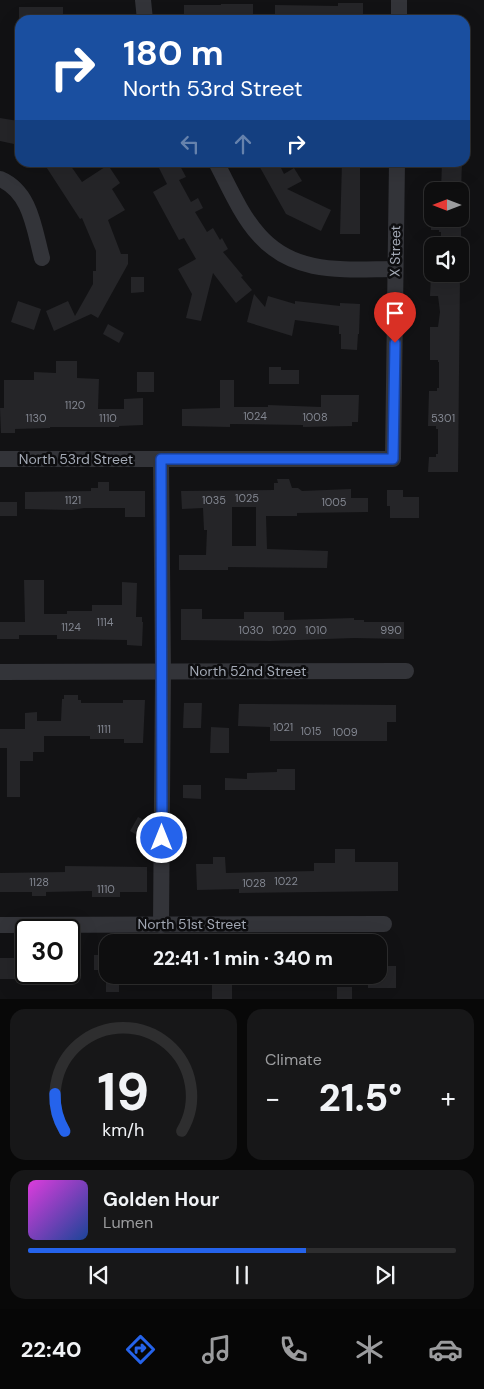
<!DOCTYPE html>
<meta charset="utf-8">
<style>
:root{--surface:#0e0e0f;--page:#171718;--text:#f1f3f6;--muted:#9b9c9e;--line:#2e2e2f;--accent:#2563eb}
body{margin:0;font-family:"DM Sans",sans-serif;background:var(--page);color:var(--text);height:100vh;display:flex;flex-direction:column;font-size:19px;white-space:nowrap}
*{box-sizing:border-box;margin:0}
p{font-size:16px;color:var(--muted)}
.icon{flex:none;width:28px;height:28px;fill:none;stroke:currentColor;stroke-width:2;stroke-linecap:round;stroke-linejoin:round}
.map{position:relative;height:999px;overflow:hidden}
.side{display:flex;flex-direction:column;gap:10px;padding:10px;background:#080808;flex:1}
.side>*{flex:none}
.guide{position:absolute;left:15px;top:15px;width:455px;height:152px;border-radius:15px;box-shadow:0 5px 20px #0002,0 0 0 1px var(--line);background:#1a4fa0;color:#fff;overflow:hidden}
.needle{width:32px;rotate:270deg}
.tools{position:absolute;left:424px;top:182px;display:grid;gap:10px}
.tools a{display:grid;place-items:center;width:45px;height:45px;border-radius:10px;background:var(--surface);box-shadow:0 5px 20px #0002,0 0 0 1px var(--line);font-size:25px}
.speed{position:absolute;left:15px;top:919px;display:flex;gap:10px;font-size:25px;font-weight:700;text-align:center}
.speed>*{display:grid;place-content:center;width:65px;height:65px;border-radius:50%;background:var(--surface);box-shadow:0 5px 20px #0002,0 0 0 1px var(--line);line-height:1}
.speed .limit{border:2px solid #111;border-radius:8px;background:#fff;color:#111}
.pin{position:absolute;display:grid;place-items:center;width:42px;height:42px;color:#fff;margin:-51px -21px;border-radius:50% 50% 50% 0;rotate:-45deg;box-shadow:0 0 5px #0007}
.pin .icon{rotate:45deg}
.me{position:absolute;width:55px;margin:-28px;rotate:0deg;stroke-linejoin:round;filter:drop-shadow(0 0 4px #0008)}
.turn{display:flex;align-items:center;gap:18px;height:105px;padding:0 25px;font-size:22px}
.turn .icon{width:65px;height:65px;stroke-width:2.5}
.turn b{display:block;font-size:35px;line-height:42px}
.lanes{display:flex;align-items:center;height:48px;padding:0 25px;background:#0003;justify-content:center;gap:25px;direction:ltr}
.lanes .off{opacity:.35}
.big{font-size:38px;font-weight:800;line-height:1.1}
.side .widget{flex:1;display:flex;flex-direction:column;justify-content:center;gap:8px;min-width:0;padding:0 18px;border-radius:15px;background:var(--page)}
.side .dial{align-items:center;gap:0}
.dial svg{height:130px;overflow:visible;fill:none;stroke:var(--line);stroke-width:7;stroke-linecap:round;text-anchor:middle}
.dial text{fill:var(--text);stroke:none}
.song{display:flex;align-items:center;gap:15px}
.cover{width:60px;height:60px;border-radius:8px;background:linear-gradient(135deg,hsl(300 70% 55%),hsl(220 70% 35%))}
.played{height:5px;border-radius:2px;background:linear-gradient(90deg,var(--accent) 65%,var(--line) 65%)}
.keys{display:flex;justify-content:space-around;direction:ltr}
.heat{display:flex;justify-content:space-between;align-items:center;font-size:28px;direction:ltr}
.side .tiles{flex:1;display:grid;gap:10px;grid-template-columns:1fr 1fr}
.widget:last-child{grid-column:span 2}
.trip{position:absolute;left:99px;top:934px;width:288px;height:50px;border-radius:15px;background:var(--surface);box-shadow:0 5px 20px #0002,0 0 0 1px var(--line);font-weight:800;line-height:50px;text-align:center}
.menu{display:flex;height:80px;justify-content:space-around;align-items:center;background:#060606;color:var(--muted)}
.menu .icon{width:35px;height:35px}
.menu .current{color:var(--accent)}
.menu b{font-size:22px;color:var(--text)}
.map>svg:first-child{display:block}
.building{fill:#252528;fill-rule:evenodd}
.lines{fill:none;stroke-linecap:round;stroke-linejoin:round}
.minor{stroke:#333439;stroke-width:16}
.route-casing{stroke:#184099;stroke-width:12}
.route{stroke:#2563eb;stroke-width:9}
.labels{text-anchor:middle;stroke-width:5;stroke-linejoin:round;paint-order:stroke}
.number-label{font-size:11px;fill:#838791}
.street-label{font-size:14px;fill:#a3a9b5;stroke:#0d0d0f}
</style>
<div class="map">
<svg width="484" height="999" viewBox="0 0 484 999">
<rect width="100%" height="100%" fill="#121214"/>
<g class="building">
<path d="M338,3H363V20H275V5L338,6Z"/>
<path d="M221,4H253V20H184V5H221Z"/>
<rect x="19" y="7" width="44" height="13"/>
<path d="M0,118L18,121L14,144L0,141Z"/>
<path d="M43,162H68L82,182L108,165L120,183L112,189L125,210L108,220L121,254H128V264L98,318L91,314L54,331L46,311L68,301L75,316L93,284V271H96V251L82,218L80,219Z"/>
<path d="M156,162H178L186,177L179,180L191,202L198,198L203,208L195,212L207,232L213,228L220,240L222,238L228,249L223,252L243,276L241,277L252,290L236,303L213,273L201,321L186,318L192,294L178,269L196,259L184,238L179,240L153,192L167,184Z"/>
<path d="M257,162H278L284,174L294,168L302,181L287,189L331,210L321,231L286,214Z"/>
<path d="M342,162H360V234H340Z"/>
<path d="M442,162H462L461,191H441Z"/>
<path d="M431,219H461V246H441V232H439V230H431Z"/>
<path d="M431,274H460L458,472H428L429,457H436V454H438V429H436V426H428L429,391H437V388H439V362H438V360H430V327H438L440,312L438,296H430Z"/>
<path d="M131,277H144V292L131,293Z"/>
<path d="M254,294L265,307L268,296L295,304V301L340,306V303L360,304L359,334H358L357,350L341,349V334H339V326L295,320L292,336L247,322Z"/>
<path d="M18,301L41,309L34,330L11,322Z"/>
<path d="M108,324L124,333L119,343L103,334Z"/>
<path d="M56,361H77V378L99,379L98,409H124V399L143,398V425L119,426V427H50V428L15,429V433H1L0,408H4V380H34V372L56,373Z"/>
<path d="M269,367H281V370H299V384H269Z"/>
<rect x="137" y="372" width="17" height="20"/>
<path d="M220,380H234V407H268V405L321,407V395H359L358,422H352V426L303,427V425L230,424V427L182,426V409L220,408Z"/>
<path d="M277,479H289L292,488H298L302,491L351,489V498H368V512L297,513V516H266L267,549L328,551L327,568L228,567V570H179V555H206L207,530H204L203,508L182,509L181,491L274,490V483H278ZM232,507H256V546H232Z"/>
<path d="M98,482H109V491H145V517H125V508H84L72,510L25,509V492L91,491V488H98Z"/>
<path d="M387,490H403V497H419V518H390V506H387Z"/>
<rect x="0" y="502" width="17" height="14"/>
<path d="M24,580H44V614H67V611H92V605H122V582L137,583L136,617H142V622H143L142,646L127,645V640L57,639V635H19V639H0V622H25Z"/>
<path d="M181,609H202V619H244V612H284V620L354,618V620H364V622H404V639L354,638L270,641L181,640Z"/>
<path d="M64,695H78V700H81V703H123V700H145L143,743H124V739H90V736H44V752H33V761H20V797H7V748H0V729H25V713L37,712V721H61L62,699H64Z"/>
<path d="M184,703H202L201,728H183Z"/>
<path d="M239,704L396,705V722H387V741H270V727L238,726Z"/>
<path d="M211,727L229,728V753H210Z"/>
<path d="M277,769H295V790H225V778L247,779V773L277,772Z"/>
<path d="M183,785H201V799L183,798Z"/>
<path d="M138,817L150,823L142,838L130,831Z"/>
<path d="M335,849H355V862H398V891L239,893V889L197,890L196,864H213V857H225L226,873L314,871V863H335Z"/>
<path d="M65,866L147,867V892H120V897H92V891L46,892V896H32V892H0V873L65,872Z"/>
<rect x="94" y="955" width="14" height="15"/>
<rect x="0" y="958" width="26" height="21"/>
<path d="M378,966H396V988H368V975H378Z"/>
<rect x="106" y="975" width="13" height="17"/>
<rect x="212" y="975" width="20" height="24"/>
<rect x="337" y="987" width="15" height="12"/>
</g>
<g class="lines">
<g class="minor">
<path d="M143,0L145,20"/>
<path d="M399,20V0"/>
<path d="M216,162C228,185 242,217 259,235C295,276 346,269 395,269"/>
<path d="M0,179C31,192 34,229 42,258"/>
<path d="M0,459H393L397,162"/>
<path d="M161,459L163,672L161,925"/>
<path d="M0,672L406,671"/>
<path d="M0,925L384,924"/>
</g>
</g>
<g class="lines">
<g class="route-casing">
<path id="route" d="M162,838L161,459H393L395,343"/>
</g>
<use href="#route" class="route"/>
</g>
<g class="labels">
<g class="number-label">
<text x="75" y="409">1120</text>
<text x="255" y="420">1024</text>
<text x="315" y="421">1008</text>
<text x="36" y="422">1130</text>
<text x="108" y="422">1110</text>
<text x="443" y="422">5301</text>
<text x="247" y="502">1025</text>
<text x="73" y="504">1121</text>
<text x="214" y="504">1035</text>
<text x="334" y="506">1005</text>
<text x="105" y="626">1114</text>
<text x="71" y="631">1124</text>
<text x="251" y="634">1030</text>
<text x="284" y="634">1020</text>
<text x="316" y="634">1010</text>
<text x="391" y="634">990</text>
<text x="283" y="731">1021</text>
<text x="104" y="733">1111</text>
<text x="311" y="735">1015</text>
<text x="345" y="736">1009</text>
<text x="286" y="885">1022</text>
<text x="39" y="886">1128</text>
<text x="254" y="887">1028</text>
<text x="106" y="893">1110</text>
</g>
<g class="street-label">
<text transform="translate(395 251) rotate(-89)" y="5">X Street</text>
<text x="76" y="464">North 53rd Street</text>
<text x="248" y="676">North 52nd Street</text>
<text x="192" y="929">North 51st Street</text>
</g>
</g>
</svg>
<div class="tools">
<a><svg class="needle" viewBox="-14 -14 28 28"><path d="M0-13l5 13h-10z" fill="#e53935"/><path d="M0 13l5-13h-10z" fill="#9b9c9e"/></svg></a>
<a><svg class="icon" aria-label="sound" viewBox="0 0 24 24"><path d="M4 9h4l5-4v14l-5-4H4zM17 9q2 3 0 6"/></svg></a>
</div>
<div class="speed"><div class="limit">30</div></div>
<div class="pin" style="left:395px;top:343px;background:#d93025"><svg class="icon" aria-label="arrive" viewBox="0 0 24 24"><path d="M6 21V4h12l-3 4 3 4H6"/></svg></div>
<svg class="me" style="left:162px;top:838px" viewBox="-20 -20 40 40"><circle r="17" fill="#2563eb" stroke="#fff" stroke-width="3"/><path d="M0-11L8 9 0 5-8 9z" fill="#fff"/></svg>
<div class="trip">22:41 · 1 min · 340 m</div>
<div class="guide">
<div class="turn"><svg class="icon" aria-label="right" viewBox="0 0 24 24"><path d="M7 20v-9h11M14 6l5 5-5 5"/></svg><div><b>180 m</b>North 53rd Street</div></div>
<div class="lanes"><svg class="icon off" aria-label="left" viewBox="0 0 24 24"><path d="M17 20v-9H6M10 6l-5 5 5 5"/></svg><svg class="icon off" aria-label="ahead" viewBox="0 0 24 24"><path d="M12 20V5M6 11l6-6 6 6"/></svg><svg class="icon" aria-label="right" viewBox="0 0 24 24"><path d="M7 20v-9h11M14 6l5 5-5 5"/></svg></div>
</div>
</div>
<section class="side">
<div class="tiles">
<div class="widget dial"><svg viewBox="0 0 100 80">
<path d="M14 69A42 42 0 1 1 86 69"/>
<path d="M14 69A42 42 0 0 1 8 46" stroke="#2563eb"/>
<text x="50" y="56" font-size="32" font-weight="700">19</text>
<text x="50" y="72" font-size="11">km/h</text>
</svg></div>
<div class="widget"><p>Climate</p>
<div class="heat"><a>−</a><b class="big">21.5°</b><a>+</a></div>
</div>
<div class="widget">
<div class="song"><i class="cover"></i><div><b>Golden Hour</b><p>Lumen</p></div></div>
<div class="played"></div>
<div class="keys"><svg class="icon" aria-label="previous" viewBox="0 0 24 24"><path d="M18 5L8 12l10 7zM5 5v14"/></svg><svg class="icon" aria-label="pause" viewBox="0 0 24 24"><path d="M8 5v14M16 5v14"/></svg><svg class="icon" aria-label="next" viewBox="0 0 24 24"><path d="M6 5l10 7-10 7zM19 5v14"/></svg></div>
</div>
</div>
</section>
<nav class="menu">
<b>22:40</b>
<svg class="icon current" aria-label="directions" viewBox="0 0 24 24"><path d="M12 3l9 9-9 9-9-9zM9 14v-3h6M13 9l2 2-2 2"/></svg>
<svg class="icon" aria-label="music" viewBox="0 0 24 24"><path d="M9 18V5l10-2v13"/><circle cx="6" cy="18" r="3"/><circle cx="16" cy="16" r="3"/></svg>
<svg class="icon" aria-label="phone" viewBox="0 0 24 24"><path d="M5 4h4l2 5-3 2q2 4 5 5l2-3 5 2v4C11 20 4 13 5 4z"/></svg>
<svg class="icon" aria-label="climate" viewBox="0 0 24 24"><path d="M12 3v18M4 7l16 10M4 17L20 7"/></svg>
<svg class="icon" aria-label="car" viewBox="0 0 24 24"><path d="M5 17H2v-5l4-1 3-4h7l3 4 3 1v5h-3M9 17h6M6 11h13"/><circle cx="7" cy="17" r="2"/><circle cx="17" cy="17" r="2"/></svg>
</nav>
